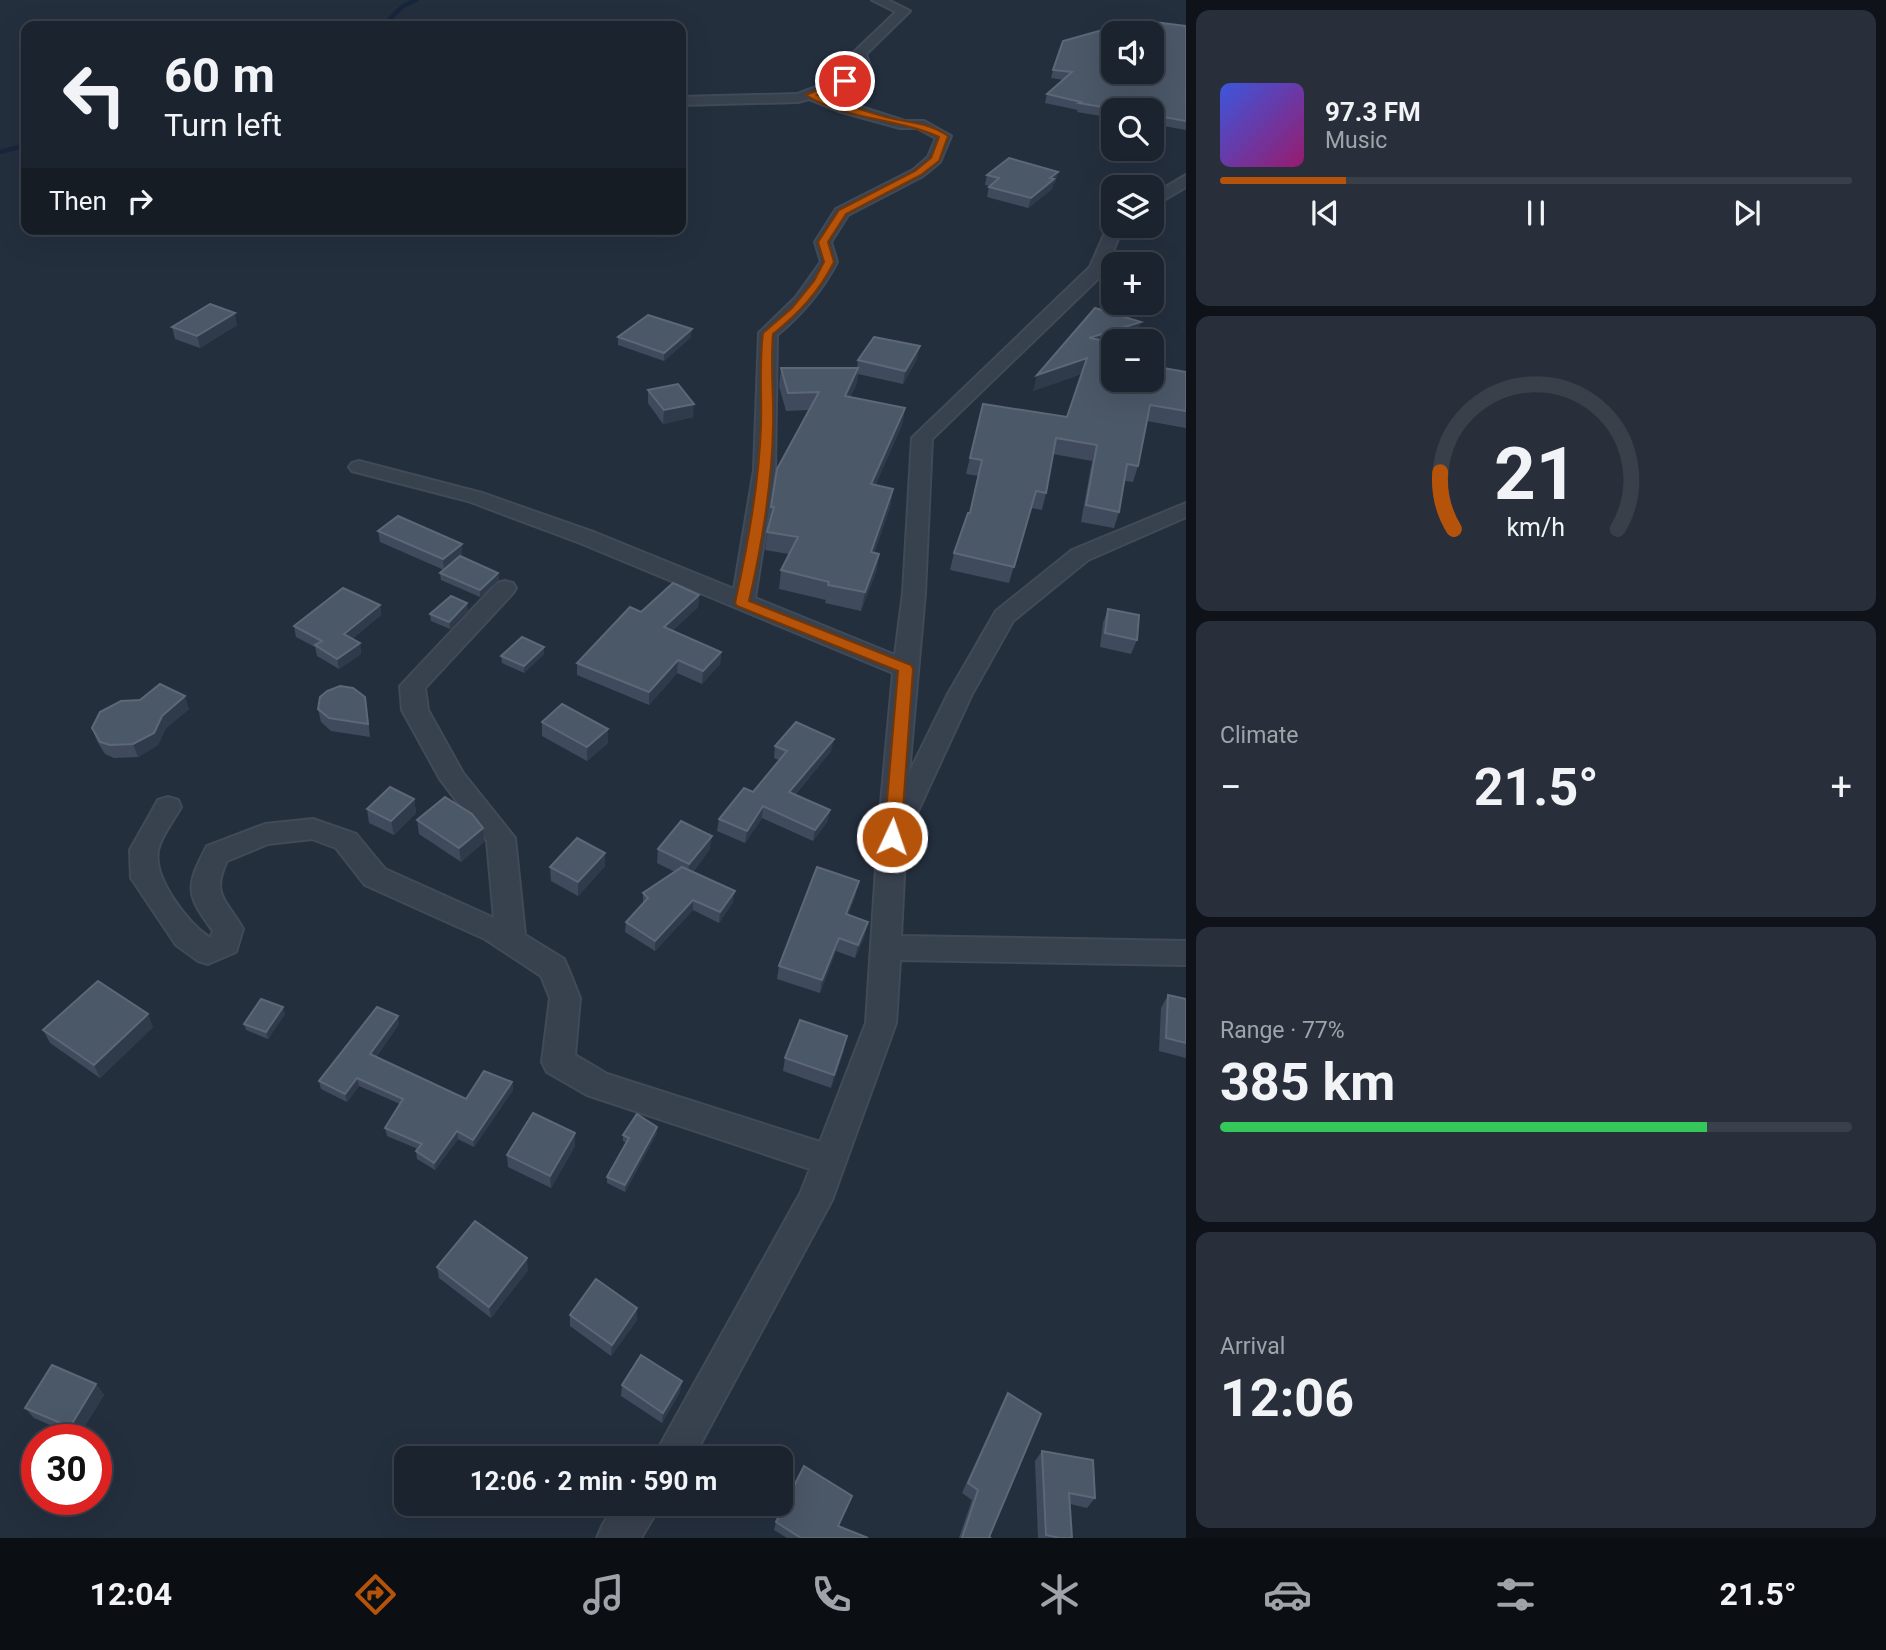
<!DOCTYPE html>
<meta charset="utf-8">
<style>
:root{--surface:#1b232e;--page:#282f3a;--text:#f1f3f6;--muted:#a0a4aa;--line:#39404a;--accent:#b45309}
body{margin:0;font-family:Roboto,sans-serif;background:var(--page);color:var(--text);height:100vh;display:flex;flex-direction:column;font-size:26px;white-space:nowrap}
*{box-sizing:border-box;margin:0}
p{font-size:23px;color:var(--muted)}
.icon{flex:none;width:38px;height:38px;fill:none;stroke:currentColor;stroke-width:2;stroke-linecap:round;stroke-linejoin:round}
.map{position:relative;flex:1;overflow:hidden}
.sheet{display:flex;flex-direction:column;gap:10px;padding:10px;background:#0f1319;width:700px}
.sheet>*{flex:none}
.guide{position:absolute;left:21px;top:21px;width:665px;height:214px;border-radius:14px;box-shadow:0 7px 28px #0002,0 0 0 2px var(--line);background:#1b232e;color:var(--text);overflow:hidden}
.tools{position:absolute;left:1101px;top:21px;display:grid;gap:14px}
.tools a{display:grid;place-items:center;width:63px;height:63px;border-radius:14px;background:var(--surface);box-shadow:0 7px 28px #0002,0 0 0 2px var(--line);font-size:35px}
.speed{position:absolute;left:21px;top:1424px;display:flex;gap:14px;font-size:35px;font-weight:700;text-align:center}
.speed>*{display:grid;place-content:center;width:91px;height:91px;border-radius:50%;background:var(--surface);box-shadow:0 7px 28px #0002,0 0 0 2px var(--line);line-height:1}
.speed .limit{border:10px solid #d22;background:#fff;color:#111}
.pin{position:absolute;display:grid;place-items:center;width:60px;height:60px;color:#fff;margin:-30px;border:4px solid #fff;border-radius:50%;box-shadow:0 2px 7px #0007}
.me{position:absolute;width:77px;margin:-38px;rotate:3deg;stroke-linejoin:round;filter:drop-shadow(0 0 5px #0008)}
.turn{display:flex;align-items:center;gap:24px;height:147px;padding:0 28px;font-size:32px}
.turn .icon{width:91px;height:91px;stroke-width:2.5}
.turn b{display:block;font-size:49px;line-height:60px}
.then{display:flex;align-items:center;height:66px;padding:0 28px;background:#0003;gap:14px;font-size:26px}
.big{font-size:52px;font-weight:700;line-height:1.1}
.sheet .tile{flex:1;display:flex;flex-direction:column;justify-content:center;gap:10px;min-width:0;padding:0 24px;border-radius:14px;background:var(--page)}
.sheet .dial{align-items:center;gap:0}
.dial svg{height:182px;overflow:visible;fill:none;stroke:var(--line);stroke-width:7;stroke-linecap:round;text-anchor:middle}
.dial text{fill:var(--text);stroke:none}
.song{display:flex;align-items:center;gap:21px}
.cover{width:84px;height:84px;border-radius:10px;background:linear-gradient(135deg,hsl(230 70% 55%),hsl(320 70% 35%))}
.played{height:7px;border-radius:4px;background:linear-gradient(90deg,var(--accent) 20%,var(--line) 20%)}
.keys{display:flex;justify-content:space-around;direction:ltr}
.heat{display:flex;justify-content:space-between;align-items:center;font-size:38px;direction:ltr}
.charge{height:10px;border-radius:5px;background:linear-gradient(90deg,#34c759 77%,var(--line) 0)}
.trip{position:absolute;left:394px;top:1446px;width:399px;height:70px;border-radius:14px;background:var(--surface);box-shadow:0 7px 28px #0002,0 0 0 2px var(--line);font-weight:700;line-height:70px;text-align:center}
.menu{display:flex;height:112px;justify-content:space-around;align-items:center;background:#0b0e12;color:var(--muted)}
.menu .icon{width:49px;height:49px}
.menu .on{color:var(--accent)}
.menu b{font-size:32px;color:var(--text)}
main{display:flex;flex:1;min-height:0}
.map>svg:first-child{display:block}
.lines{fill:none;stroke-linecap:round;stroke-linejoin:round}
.stream{stroke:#17263c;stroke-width:4.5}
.street-casing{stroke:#414a57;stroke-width:4}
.street{fill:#38414e;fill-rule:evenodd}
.wall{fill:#3f4b5c}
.shaded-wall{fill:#2f3b4b}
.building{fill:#4b5868;stroke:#5c6777;stroke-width:2;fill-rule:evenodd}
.route{fill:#b45309;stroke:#753606;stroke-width:2}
</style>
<main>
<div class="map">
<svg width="1186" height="1538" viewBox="0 0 1186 1538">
<rect width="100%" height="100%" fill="#242f3e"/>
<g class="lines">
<g class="stream">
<path d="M387,26V22L403,6L416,0"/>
<path d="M0,152L26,145"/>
</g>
<g class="street-casing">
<g id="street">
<path d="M872,0H888L910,11L866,54L872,73L870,76L823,95L905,121H924L951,136L940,162L923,176L848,215L831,242L837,262C822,291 802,314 777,335L775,470L755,598L895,655L903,593L912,438L1090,267L1108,226L1113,223V226H1127L1121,232L1104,273L932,439L925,593L909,773L948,694L996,611L1072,550L1186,503V517L1088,560L1013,621L972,694L906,837L901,936L1186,941V965L900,960L896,1023L832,1200L693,1458H653L801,1192L810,1169L587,1095L547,1072L542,1062L550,998L541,976L485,939L365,885L336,848L312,839L268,844L227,861C210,896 228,901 243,929L236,952L208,964L198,961L176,945L131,878L130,850L158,800L168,797L178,800L181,807C174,820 160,837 158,851C153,879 188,923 210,938L213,931C186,894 185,888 207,846L265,824L313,819L356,834L385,869L494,918L487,841L440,779L402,710L400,686L497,583L505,581L513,583L516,588L513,593L425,688L428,710L463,773L515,838L525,935L564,959L568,968L580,998L575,1055L607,1074L820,1142L866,1023L878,837L882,830L879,825L893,673L580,543L468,501L352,471L349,467L352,463L359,461L482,493L596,533L734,589L754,470L759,333L796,297L821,262L815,242L836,209L913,170L928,157L936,138L917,128H900L838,111L809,99L798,102L681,105V97L797,94L858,71L853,53L896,12Z"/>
<path d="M1186,175V187L1152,207V195Z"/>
<path d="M617,1503H662L641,1538H597L603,1524Z"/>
</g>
</g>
<use href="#street" class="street"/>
</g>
<g class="wall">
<path d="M1186,26V130L1152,124V110H1113V118L1077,112L1078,110L1045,103L1047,94L1064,80L1051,78L1053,70Z"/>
<path d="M1058,172L1055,182L1053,184L1052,189L1028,208L987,197L989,186L985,185L987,175Z"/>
<path d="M1095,308L1136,337L1123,341H1113V380L1186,372V428L1147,421L1138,466L1133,482L1125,481L1119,512L1114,528L1081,522L1092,461L1053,454L1046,493L1042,510L1031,508L1009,583L950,570L954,553L970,513L979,476L966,474L983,404L1067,417L1081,374L1033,391Z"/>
<path d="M237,325L200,348L175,339L172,327Z"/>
<path d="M618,337H691L664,361L618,345Z"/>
<path d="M917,359L903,384L858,374L856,385L850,397L905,408L902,425L875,485L893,489L890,507L874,553L879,554L876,572L861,611L825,603L826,600L779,589L781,570L789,554L765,550L771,507L809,410L786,411L779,386L781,368H857L858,360Z"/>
<path d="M648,390L693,417L663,424L648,403Z"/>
<path d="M378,531L462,544V555L461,557L498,573L499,580L480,597L441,580L440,573L444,570L380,542Z"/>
<path d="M699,595L698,607L672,631L721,652L720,664L702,684L677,673L649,705L577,675V663L641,612Z"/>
<path d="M380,605L381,615L352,639L360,643L361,654L339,669L317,656L315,647L296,637L294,626Z"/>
<path d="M1108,609L1137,640L1131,654L1100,647L1103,623Z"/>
<path d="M468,610L450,629L431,621L430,614Z"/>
<path d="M544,654L524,673L502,663L501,656Z"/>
<path d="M189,709L166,728L158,745L138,757L114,758L105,754L97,741L92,728Z"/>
<path d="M318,709H367L370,737L331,731L321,722Z"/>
<path d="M542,722L608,729V743L587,761L542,736Z"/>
<path d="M775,746L831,751L795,795L830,810L827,822L813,841L762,818L745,843L717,831L719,819L753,792L779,760L774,758Z"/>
<path d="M414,799L416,813L394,835L369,823L367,809Z"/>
<path d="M417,820L484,842L461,862L419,834Z"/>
<path d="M658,849H710L693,872L733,902L719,923L693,910L655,951L625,932L626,922L643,904V893L675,872L657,863Z"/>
<path d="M605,853V866L578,896L551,881L550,867Z"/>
<path d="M856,894L848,915L865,935L855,958L836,951L820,993L777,979L779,966Z"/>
<path d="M1168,995L1186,999V1058L1159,1051L1161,1008Z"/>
<path d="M285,1014L268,1039L246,1030L244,1024Z"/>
<path d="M399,1024L376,1057L466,1099L512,1082L513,1090L474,1147L458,1139L435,1170L417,1159L416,1151L418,1149L387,1136L385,1128L400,1104L359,1086L347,1102L321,1089L319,1081Z"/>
<path d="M153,1027L100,1078L50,1043L43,1030Z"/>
<path d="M844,1050L831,1088L783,1071L785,1058Z"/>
<path d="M657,1127V1133L625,1192L607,1183V1177L626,1143L623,1141V1135Z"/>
<path d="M575,1133V1146L551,1188L508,1167L507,1155Z"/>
<path d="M437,1267L528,1270L491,1318L439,1278Z"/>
<path d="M570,1315L637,1320L611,1356L570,1326Z"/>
<path d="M96,1384L104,1395L78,1437L34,1418L25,1408Z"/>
<path d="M622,1385L680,1392L662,1423L621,1396Z"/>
<path d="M1008,1393L989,1537L991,1538H959L972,1500L962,1493L1002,1404Z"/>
<path d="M1042,1451L1095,1498L1087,1508L1070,1504L1072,1538H1038L1035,1461Z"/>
<path d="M776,1522L838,1526L868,1538H787L774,1530Z"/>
</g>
<g class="shaded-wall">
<path d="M1058,172L1055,182L1053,184L1052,189L1028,208L1031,198Z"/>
<path d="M235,313L237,325L200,348L197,336Z"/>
<path d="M1141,322L1136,337L1123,341H1113V344L1089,338Z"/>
<path d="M692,329L691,337L664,361V353Z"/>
<path d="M920,346L917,359L903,384L905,371Z"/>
<path d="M1087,358L1082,374L1033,391L1037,375Z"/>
<path d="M858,368L856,385L842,413L845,396Z"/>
<path d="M694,404L693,417L663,424L664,410Z"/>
<path d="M905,408L902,425L868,503L871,484Z"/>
<path d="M893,489L890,507L868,571L871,552Z"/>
<path d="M462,544V555L444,570L443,559Z"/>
<path d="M879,554L876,572L861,611L865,592Z"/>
<path d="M498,573L499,580L480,597V590Z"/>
<path d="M699,595L698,607L663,640L664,627Z"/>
<path d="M467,603L468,610L450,629L449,622Z"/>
<path d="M380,605L381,615L346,644L344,634Z"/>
<path d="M360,643L361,654L339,669L337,659Z"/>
<path d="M544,647V654L524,673V666Z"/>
<path d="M721,652L720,664L702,684L703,671Z"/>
<path d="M678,660L677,673L649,705V692Z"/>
<path d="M185,696L189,709L166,728L158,745L138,757L133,744L162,716Z"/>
<path d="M608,729V743L587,761V747Z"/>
<path d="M834,739L831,751L787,804L789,792Z"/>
<path d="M414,799L416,813L394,835L391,821Z"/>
<path d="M763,806L762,818L745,843L747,831Z"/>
<path d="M830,810L827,822L813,841L815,830Z"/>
<path d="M483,828L484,842L461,862L459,848Z"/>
<path d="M712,836L710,849L688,878L689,864Z"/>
<path d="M605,853V866L578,896V882Z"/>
<path d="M859,881L856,894L843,927L846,914Z"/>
<path d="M735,891L733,902L719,923L720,912Z"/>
<path d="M693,900V910L655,951V941Z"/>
<path d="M868,922L865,935L855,958L858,945Z"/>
<path d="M839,938L836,951L820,993L822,980Z"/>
<path d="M283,1007L285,1014L268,1039L266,1032Z"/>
<path d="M148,1014L153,1027L100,1078L94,1065Z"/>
<path d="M398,1016L399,1024L372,1062L370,1054Z"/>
<path d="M847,1036L844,1050L831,1088L834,1075Z"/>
<path d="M357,1078L359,1086L347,1102L345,1094Z"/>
<path d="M512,1082L513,1090L474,1147L473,1140Z"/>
<path d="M657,1127V1133L625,1192V1185Z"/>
<path d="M457,1131L458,1139L435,1170L434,1163Z"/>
<path d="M575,1133V1146L551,1188L550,1176Z"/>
<path d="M527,1258L528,1270L491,1318L489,1307Z"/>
<path d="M637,1308V1320L611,1356L612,1345Z"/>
<path d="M682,1381L680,1392L662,1423L663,1413Z"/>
<path d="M96,1384L104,1395L78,1437L70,1427Z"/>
</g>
<g class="building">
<path d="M1138,20L1186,26V121L1152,115V110H1120L1079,103L1081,102L1047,94L1072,72L1053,70L1063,41ZM1113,33H1152V72H1113Z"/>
<path d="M1009,158L1058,172L1050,178L1054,179L1031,198L989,187L999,178L987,175Z"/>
<path d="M210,304L235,313L197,336L172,327Z"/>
<path d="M1095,308L1141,322L1089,338L1113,342V380H1152V366L1186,372V411L1150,405L1138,466L1127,464L1119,512L1086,505L1097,445L1056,438L1046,493L1036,491L1014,567L954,553L968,513H970L982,460L970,458L983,404L1067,417L1087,358L1037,375Z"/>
<path d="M648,315L692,329L664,353L618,337Z"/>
<path d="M874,337L920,346L905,371L858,360Z"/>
<path d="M781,368H858L845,396L905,408L871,484L893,489L871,552L879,554L865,592L828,585L829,582L781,570L798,537L767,532L774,507H771L777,469L819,392L788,393Z"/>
<path d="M678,384L694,404L664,410L648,390Z"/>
<path d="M398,516L462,544L443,559L378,531Z"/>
<path d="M460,556L498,573L480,590L440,573Z"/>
<path d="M673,583L699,595L664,627L721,652L703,671L678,660L649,692L577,663L630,607L641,612Z"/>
<path d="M343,588L380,605L344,634L360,643L337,659L315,645L322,641L294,626Z"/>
<path d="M451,596L467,603L449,622L430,614Z"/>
<path d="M1108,609L1139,615L1137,640L1105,633Z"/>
<path d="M522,637L544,647L524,666L501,656Z"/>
<path d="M160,684L185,696L162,716L154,733L133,744L110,745L100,742L92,728L100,712L121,701L140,700Z"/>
<path d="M340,686L353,688L365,697L368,724L329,718L318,709L320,697L327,691Z"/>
<path d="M562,704L608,729L587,747L542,722Z"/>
<path d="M796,722L834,739L789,792L830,810L815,830L763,806L747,831L719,819L744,788L753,792L787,751L775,746Z"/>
<path d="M390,787L414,799L391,821L367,809Z"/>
<path d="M445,797L472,814L483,828L459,848L417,820Z"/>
<path d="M681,821L712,836L689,864L658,849Z"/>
<path d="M577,838L605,853L578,882L550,867Z"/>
<path d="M682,867L735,891L720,912L693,900L655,941L626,922L648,898L643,893Z"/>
<path d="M817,867L859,881L846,914L868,922L858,945L839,938L822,980L779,966Z"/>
<path d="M98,981L148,1014L94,1065L43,1030Z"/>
<path d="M1168,995L1186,999V1043L1166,1038Z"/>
<path d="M261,999L283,1007L266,1032L244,1024Z"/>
<path d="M377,1007L398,1016L370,1054L466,1099L484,1071L512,1082L473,1140L457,1131L434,1163L416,1151L422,1144L385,1128L403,1099L357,1078L345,1094L319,1081Z"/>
<path d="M800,1020L847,1036L834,1075L785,1058Z"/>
<path d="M533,1113L575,1133L550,1176L507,1155Z"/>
<path d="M637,1114L657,1127L625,1185L607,1177L629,1138L623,1135Z"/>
<path d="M475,1221L527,1258L489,1307L437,1267Z"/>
<path d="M596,1279L637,1308L612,1345L570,1315Z"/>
<path d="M641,1355L682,1381L663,1413L622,1385Z"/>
<path d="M52,1365L96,1384L70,1427L25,1408Z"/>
<path d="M1008,1393L1041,1414L989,1537L991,1538H962L978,1490L968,1483Z"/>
<path d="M1042,1451L1093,1460L1095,1498L1069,1493L1072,1538H1060L1046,1535Z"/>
<path d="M804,1466L852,1496L838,1526L868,1538H801L776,1522Z"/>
</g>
<path class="route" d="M843,79L850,81L818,95C841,103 863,111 886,117C908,123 929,122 948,136L939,161L921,175L846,214L828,242L834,262C819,292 799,313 773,334C770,365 774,395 773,426C772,485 762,544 749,601L911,665L913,669L901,837L892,843L884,837L898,671L737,606L735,603C748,545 759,485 761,426C762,394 759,365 763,333L792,308L814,281L824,262L818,242L839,210L915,171L931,158L939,137C898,118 845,120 806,95Z"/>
</svg>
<div class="tools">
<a><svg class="icon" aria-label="sound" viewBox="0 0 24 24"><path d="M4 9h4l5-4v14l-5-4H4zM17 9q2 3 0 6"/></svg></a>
<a><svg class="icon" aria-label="search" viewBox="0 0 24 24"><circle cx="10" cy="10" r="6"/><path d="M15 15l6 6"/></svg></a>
<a><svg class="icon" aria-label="layers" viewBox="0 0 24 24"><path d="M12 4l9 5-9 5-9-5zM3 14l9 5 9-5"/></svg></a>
<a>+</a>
<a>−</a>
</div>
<div class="speed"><div class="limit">30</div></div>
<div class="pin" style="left:845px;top:81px;background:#d93025"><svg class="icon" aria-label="arrive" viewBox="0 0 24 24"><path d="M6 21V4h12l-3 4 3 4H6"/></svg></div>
<svg class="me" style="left:892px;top:837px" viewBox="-20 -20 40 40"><circle r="17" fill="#b45309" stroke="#fff" stroke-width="3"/><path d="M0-11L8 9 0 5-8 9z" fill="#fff"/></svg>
<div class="trip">12:06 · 2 min · 590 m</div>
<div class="guide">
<div class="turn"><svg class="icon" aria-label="left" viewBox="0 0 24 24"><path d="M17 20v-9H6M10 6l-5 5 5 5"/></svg><div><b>60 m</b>Turn left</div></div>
<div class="then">Then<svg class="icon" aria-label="right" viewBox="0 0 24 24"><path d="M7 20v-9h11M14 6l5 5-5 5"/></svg></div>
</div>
</div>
<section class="sheet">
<div class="tile">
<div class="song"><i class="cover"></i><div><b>97.3 FM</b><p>Music</p></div></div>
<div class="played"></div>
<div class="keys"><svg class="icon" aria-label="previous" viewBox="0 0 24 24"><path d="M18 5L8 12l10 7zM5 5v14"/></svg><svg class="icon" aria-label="pause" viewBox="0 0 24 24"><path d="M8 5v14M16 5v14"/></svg><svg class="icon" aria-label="next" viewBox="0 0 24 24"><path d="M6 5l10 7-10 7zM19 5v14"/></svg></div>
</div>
<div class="tile dial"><svg viewBox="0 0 100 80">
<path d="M14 69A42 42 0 1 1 86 69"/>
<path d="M14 69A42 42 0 0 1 8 44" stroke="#b45309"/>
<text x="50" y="56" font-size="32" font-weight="700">21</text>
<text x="50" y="72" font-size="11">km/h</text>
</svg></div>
<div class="tile"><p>Climate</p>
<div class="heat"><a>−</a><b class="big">21.5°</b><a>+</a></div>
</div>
<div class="tile"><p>Range · 77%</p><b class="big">385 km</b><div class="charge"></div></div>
<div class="tile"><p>Arrival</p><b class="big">12:06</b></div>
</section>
</main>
<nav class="menu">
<b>12:04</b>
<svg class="icon on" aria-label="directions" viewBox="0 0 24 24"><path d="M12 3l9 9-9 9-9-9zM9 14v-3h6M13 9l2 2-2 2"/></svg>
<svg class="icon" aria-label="music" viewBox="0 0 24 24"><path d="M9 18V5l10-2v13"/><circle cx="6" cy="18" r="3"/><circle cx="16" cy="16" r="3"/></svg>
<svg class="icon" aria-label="phone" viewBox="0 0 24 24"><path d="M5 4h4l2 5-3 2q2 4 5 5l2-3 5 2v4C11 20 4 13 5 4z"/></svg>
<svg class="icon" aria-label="climate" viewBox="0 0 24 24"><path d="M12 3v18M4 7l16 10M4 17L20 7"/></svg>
<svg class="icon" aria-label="car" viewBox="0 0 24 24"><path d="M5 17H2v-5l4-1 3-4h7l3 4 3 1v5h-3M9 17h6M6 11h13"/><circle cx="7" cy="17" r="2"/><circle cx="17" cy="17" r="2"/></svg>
<svg class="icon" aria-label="filters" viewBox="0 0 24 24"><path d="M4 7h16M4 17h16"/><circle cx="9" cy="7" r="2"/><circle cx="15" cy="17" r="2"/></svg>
<b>21.5°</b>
</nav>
